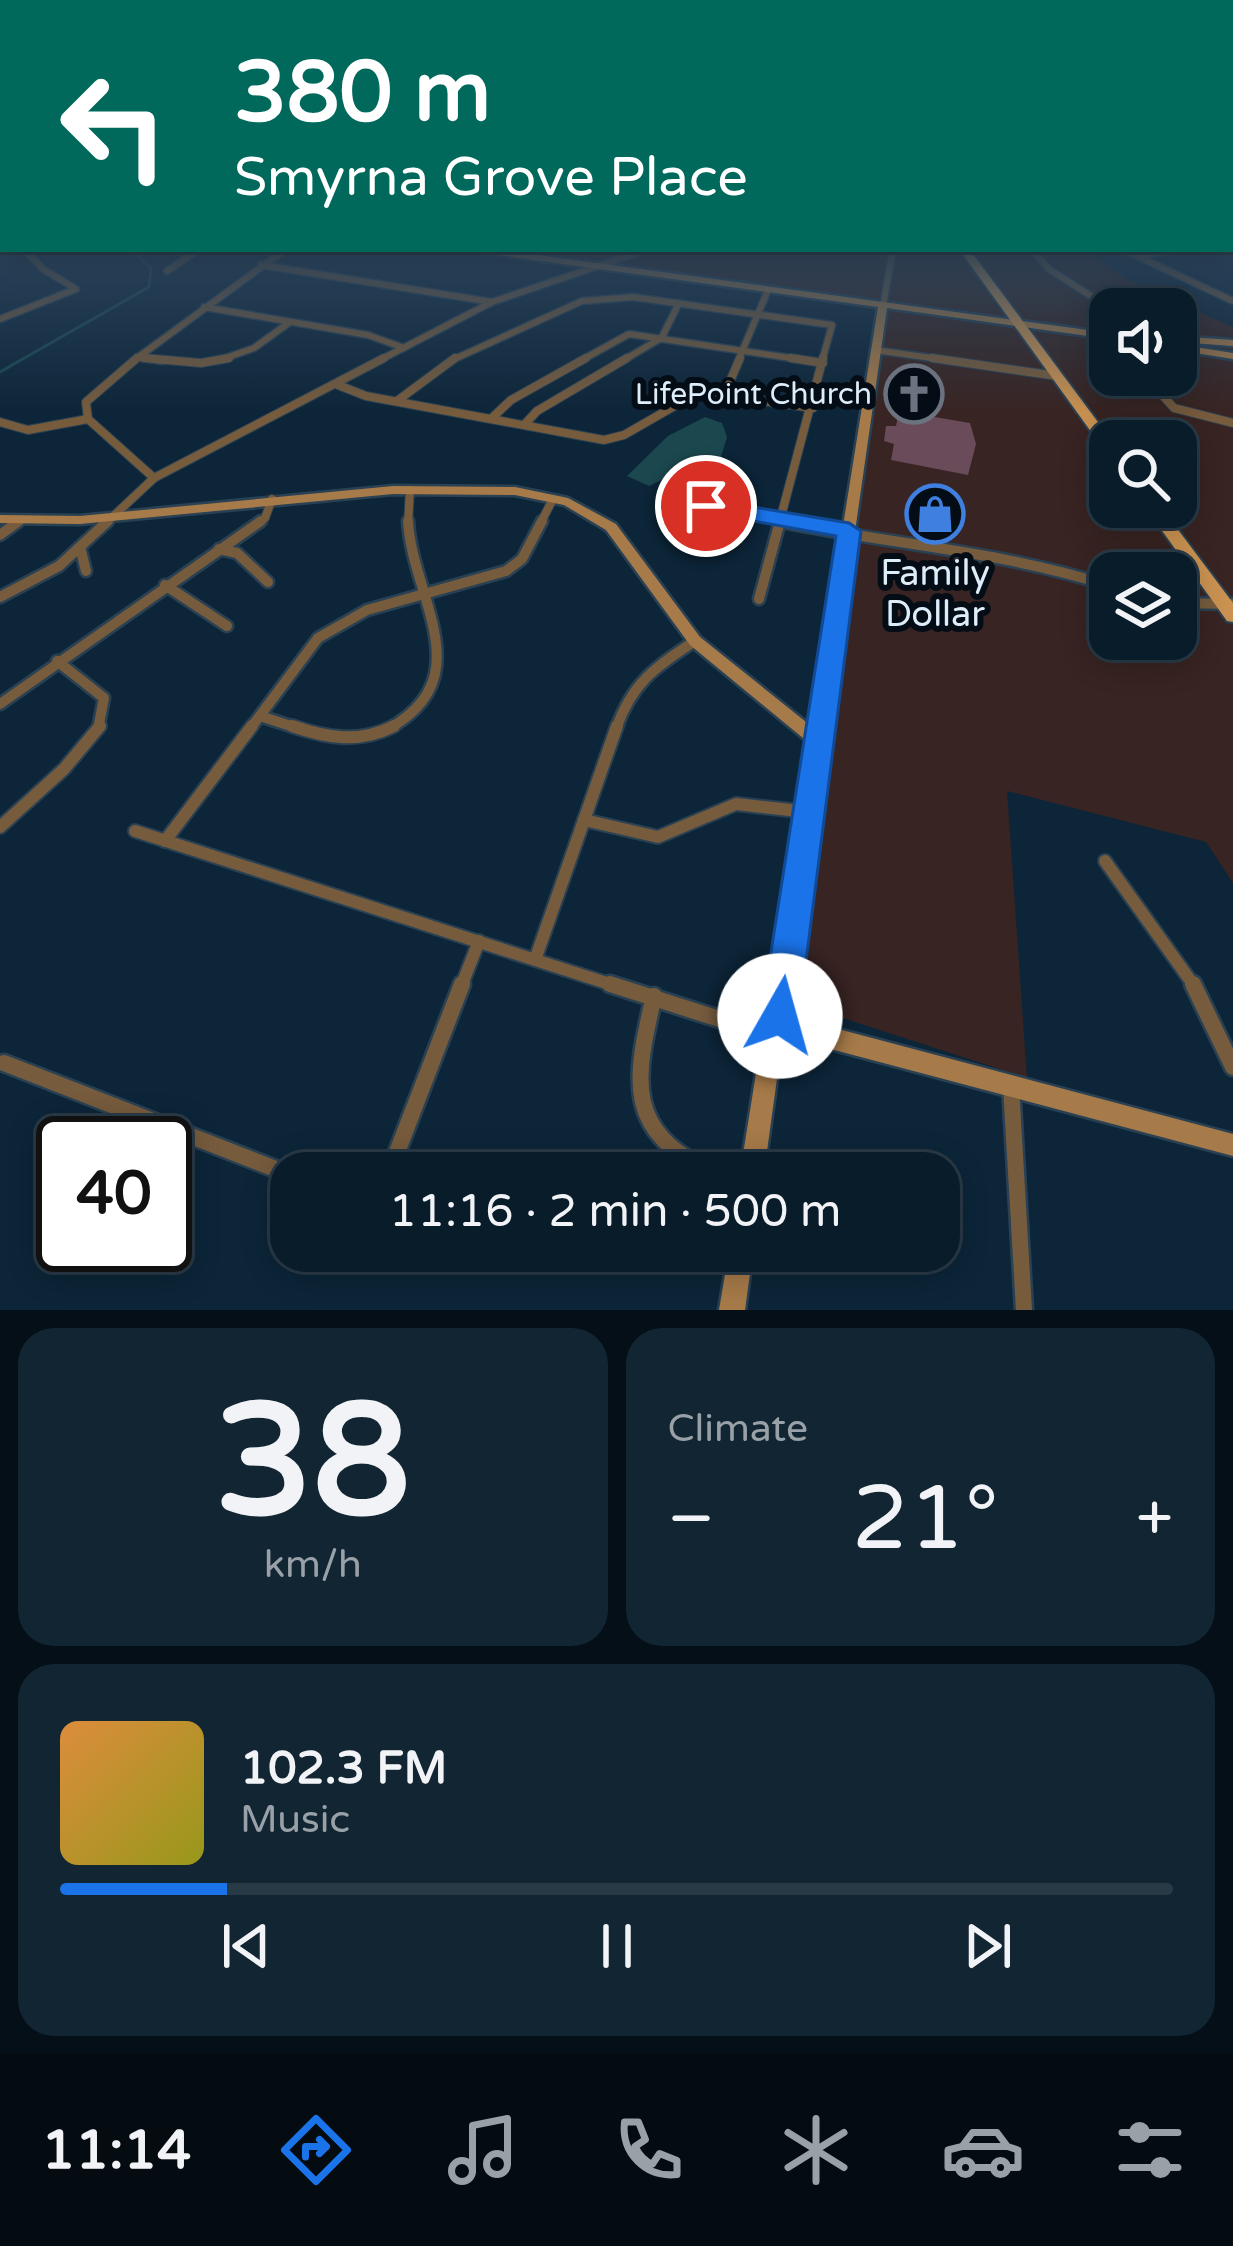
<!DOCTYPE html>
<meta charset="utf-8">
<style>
:root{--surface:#091c2a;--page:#122532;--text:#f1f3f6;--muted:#99a1a8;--line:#293a47;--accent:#1a73e8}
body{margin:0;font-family:"Varela Round",sans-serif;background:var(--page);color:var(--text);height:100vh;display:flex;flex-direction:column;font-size:45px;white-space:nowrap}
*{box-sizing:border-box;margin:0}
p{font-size:39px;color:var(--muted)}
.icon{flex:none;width:66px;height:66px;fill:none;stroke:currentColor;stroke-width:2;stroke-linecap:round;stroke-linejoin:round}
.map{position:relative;height:1310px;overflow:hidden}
.drawer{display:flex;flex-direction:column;gap:18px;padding:18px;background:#050f17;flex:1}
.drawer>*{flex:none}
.banner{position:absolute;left:0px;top:0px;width:1233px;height:252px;box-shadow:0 6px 30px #0003,0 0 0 3px var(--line);background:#00695c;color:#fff;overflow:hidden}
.tools{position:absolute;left:1089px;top:288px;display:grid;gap:24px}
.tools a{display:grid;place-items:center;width:108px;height:108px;border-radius:24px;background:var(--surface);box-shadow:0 6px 30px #0003,0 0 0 3px var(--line);font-size:60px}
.speed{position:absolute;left:36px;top:1116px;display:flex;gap:24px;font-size:60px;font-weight:700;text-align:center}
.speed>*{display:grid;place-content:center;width:156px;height:156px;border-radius:50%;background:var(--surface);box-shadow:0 6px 30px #0003,0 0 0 3px var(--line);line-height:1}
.speed .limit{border:6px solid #111;border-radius:18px;background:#fff;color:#111}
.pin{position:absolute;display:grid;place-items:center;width:102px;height:102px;color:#fff;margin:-51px;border:6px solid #fff;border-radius:50%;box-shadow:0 3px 12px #0007}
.me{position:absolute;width:132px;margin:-66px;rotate:7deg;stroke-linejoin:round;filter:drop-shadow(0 0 9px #0008)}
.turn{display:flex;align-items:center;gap:42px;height:252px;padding:0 36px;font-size:54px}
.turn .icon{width:156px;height:156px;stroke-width:2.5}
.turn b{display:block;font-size:84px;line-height:102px}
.big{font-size:90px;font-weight:600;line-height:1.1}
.drawer .widget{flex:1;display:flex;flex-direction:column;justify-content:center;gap:18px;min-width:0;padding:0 42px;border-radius:36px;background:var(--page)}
.drawer .dial{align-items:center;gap:0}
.dial b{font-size:156px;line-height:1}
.song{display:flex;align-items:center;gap:36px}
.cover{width:144px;height:144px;border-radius:18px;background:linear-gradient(135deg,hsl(30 70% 55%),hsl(60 70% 35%))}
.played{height:12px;border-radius:6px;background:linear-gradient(90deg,var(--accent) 15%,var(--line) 15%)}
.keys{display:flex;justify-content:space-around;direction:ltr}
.heat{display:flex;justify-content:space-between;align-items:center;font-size:66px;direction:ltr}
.drawer .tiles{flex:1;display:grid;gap:18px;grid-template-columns:1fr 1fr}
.widget:last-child{grid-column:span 2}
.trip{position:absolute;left:270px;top:1152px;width:690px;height:120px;border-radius:36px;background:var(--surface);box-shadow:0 6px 30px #0003,0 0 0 3px var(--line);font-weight:600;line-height:120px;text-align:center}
.dock{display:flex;height:192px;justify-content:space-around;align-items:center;background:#040b11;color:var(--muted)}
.dock .icon{width:84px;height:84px}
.dock .selected{color:var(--accent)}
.dock b{font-size:54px;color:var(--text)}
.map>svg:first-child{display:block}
.commercial{fill:#382422;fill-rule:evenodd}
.water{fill:#1b484f}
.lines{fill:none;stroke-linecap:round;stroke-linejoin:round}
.stream{stroke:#1b484f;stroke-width:3}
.building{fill:#6a4b59}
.street-far4-casing{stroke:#294153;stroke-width:9}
.street-far3-casing{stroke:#294153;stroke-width:10}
.street-far2-casing{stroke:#294153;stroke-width:15}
.street-far1-casing{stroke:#294153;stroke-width:16}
.street-casing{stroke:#294153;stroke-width:21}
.secondary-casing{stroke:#294153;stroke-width:5}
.primary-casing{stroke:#294153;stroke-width:4}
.street-far4{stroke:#765b3d;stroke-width:6}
.street-far3{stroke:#765b3d;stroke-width:8}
.street-far2{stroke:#765b3d;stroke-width:10}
.street-far1{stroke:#765b3d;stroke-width:12}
.street{stroke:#765b3d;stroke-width:16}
.secondary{fill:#a67a49;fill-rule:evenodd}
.primary{fill:#ca9251;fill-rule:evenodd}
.route{fill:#1a73e8;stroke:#114b97;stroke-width:3}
.labels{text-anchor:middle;stroke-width:12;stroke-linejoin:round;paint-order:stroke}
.far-poi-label{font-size:30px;fill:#deedfa;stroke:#040d16;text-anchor:end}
.poi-label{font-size:36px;fill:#deedfa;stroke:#040d16}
</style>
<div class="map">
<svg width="1233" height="1310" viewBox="0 0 1233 1310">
<rect width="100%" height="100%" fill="#0c2538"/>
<path class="commercial" d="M505,249H1086L1126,279L1233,327V883L1206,842L1007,791L1027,1078L763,992L876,310L626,265L573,267L587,261ZM1110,309H1176V375H1110ZM1110,441H1176V507H1110ZM1110,573H1176V639H1110Z"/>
<path class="water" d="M705,417L722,423L727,437L718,467L678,472L649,486L627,476L668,436Z"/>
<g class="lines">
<path class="stream" d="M0,372L149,287L151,268L130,249"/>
</g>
<path class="building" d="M899,411L970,423L976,444L968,475L891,460L894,444L884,441L886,426H896Z"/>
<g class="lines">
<g class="street-far4-casing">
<g id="street-far4">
<path d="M1031,249L1049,269L1111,309"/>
<path d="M1122,249L1233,301"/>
<path d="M1137,256L1182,249"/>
<path d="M261,265L492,302"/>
<path d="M167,271L200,249"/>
<path d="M883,306L893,249"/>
<path d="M204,307L368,335L404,348"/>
<path d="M0,319L76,289L43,269L24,249"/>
<path d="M661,339L679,303"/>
<path d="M875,350L953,361"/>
<path d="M137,357L162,361"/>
<path d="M133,361L286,249"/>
<path d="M217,361L254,348L290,322"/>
<path d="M378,361L492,302L648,249"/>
<path d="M450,361L582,301L633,297L832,325L822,361"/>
<path d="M580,361L629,334L811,361"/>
<path d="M622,361L658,340"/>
<path d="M738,361L768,290"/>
</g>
</g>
<g class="street-far3-casing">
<g id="street-far3">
<path d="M144,358L201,363L229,358"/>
<path d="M791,358L823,363"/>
<path d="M932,358L1057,376"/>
<path d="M1144,375L1174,408L1233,423"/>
<path d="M338,385L366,396L604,440L624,435L699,392L813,408"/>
<path d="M725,393L740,358"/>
<path d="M397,401L455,358"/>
<path d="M492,418L511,400L586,358"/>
<path d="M88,419L86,402L137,358"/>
<path d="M88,419L154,478"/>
<path d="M0,422L28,430L88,419"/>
<path d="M525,424L537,411L627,358"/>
<path d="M706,506L792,524"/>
<path d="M15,524L19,521"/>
<path d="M105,524L154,478L384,358"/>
<path d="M256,524L265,518L272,499"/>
<path d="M408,524L410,490"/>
<path d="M540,524L553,499"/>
<path d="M779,524L823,358"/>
</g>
</g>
<g class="street-far2-casing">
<g id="street-far2">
<path d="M777,521C888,544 1002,551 1110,586"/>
<path d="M0,535L19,521"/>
<path d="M80,547L86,571"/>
<path d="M219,549L237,553L268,582"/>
<path d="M165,585L227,626"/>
<path d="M0,597L59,566L108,521"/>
<path d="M759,599L780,521"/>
<path d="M1176,603L1233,604"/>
<path d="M57,661L104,698L98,729"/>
<path d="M0,704L261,521"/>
<path d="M260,716L300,729"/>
<path d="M250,729L318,638L367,610L506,571L522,559L542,521"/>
<path d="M388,729C482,678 412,597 408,521"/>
<path d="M616,729C632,683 655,667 695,641"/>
</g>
</g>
<g class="street-far1-casing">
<g id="street-far1">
<path d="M292,726C327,738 359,744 394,726"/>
<path d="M584,820L658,837L736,804L808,812"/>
<path d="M0,827L64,769L100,726"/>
<path d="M135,831L619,987"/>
<path d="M165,841L252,726"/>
<path d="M1105,861L1195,987"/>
<path d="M536,957L617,726"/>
<path d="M461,987L479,941"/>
</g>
</g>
<g class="street-casing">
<g id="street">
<path d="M610,984L757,1031H774"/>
<path d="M1193,984L1233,1067"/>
<path d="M654,996C634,1081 624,1132 714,1173"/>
<path d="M4,1063L291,1175"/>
<path d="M1011,1086L1024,1310"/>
<path d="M389,1173L462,984"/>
</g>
</g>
<g class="secondary-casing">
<g id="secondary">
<path d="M472,249H494L1110,333V339L887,308L785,1021H808L1233,1134V1156L808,1043L782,1042L764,1173H740L809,743L690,645L606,530L564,505L515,495L393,494L80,524L0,523V515L80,516L393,486L515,487L568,498L616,524L700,637L811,726L878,307L476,252Z"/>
<path d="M1176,336L1233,340V346L1176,342Z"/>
<path d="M1176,344L1233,353V359L1176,350Z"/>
<path d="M729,1251H753L745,1310H719Z"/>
</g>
</g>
<g class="primary-casing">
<g id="primary">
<path d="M959,249H969L1112,441L1110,452L1105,451Z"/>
<path d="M1145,507H1161L1233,603V622L1227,621Z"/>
</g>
</g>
<use href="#street-far4" class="street-far4"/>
<use href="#street-far3" class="street-far3"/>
<use href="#street-far2" class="street-far2"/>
<use href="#street-far1" class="street-far1"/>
<use href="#street" class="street"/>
<use href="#secondary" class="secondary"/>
<use href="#primary" class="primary"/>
</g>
<linearGradient id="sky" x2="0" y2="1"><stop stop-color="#07141f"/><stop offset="0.56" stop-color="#2e465e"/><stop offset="1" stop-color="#2e465e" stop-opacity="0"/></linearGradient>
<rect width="1233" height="414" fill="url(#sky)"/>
<path class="route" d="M706,499L849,523L861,531L799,1016L793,1029L780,1034L767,1029L761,1016L836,536L698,511V501Z"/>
<defs>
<g id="church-ring" transform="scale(3)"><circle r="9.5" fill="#040d16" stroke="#6b7280" stroke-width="1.5"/><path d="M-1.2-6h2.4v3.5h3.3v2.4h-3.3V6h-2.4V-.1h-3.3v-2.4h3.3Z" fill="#6b7280"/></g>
<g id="shop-ring" transform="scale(3)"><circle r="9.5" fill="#040d16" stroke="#3f7fe0" stroke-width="1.5"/><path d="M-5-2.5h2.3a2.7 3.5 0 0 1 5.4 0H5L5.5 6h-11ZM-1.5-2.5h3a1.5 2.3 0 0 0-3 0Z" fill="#3f7fe0"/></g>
</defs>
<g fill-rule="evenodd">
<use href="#church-ring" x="914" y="394"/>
<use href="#shop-ring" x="935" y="514"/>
</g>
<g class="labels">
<g class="far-poi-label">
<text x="872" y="404">LifePoint Church</text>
</g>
<g class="poi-label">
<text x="935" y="585">Family<tspan x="935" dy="41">Dollar</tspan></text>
</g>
</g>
</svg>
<div class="tools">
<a><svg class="icon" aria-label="sound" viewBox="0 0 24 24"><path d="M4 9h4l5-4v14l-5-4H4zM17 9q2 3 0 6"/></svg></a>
<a><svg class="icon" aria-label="search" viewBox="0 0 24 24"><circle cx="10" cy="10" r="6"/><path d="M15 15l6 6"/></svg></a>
<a><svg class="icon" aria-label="layers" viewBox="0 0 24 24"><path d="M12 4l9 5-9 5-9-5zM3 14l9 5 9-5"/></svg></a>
</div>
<div class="speed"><div class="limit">40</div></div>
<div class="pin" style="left:706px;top:506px;background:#d93025"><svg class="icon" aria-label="arrive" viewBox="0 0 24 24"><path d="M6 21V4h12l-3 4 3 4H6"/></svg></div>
<svg class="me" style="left:780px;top:1016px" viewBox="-20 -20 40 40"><circle r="19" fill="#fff"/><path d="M0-13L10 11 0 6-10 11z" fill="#1a73e8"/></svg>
<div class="trip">11:16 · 2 min · 500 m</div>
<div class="banner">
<div class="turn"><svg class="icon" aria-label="left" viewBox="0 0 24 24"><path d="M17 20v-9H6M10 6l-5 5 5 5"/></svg><div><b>380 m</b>Smyrna Grove Place</div></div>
</div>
</div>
<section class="drawer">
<div class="tiles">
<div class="widget dial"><b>38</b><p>km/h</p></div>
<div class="widget"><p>Climate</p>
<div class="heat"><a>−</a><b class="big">21°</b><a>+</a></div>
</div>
<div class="widget">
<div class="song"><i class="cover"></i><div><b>102.3 FM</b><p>Music</p></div></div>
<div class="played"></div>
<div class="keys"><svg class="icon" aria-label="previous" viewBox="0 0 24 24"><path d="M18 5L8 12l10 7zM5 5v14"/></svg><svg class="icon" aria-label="pause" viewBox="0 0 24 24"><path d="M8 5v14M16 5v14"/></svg><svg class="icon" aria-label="next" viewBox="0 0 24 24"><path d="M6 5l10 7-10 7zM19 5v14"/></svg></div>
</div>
</div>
</section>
<nav class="dock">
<b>11:14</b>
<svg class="icon selected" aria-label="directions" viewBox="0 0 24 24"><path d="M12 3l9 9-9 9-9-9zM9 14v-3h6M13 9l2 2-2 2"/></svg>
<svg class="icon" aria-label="music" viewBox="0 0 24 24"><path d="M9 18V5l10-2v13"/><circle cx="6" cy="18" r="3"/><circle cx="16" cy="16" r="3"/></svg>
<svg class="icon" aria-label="phone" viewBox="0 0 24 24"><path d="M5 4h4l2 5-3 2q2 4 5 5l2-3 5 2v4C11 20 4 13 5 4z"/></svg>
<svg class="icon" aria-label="climate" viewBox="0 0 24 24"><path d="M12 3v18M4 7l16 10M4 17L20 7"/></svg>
<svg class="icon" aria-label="car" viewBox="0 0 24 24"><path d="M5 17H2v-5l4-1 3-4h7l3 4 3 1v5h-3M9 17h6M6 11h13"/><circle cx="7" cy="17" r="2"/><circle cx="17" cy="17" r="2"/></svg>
<svg class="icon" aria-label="filters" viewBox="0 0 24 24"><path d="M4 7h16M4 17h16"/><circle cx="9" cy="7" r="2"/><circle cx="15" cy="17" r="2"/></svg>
</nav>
